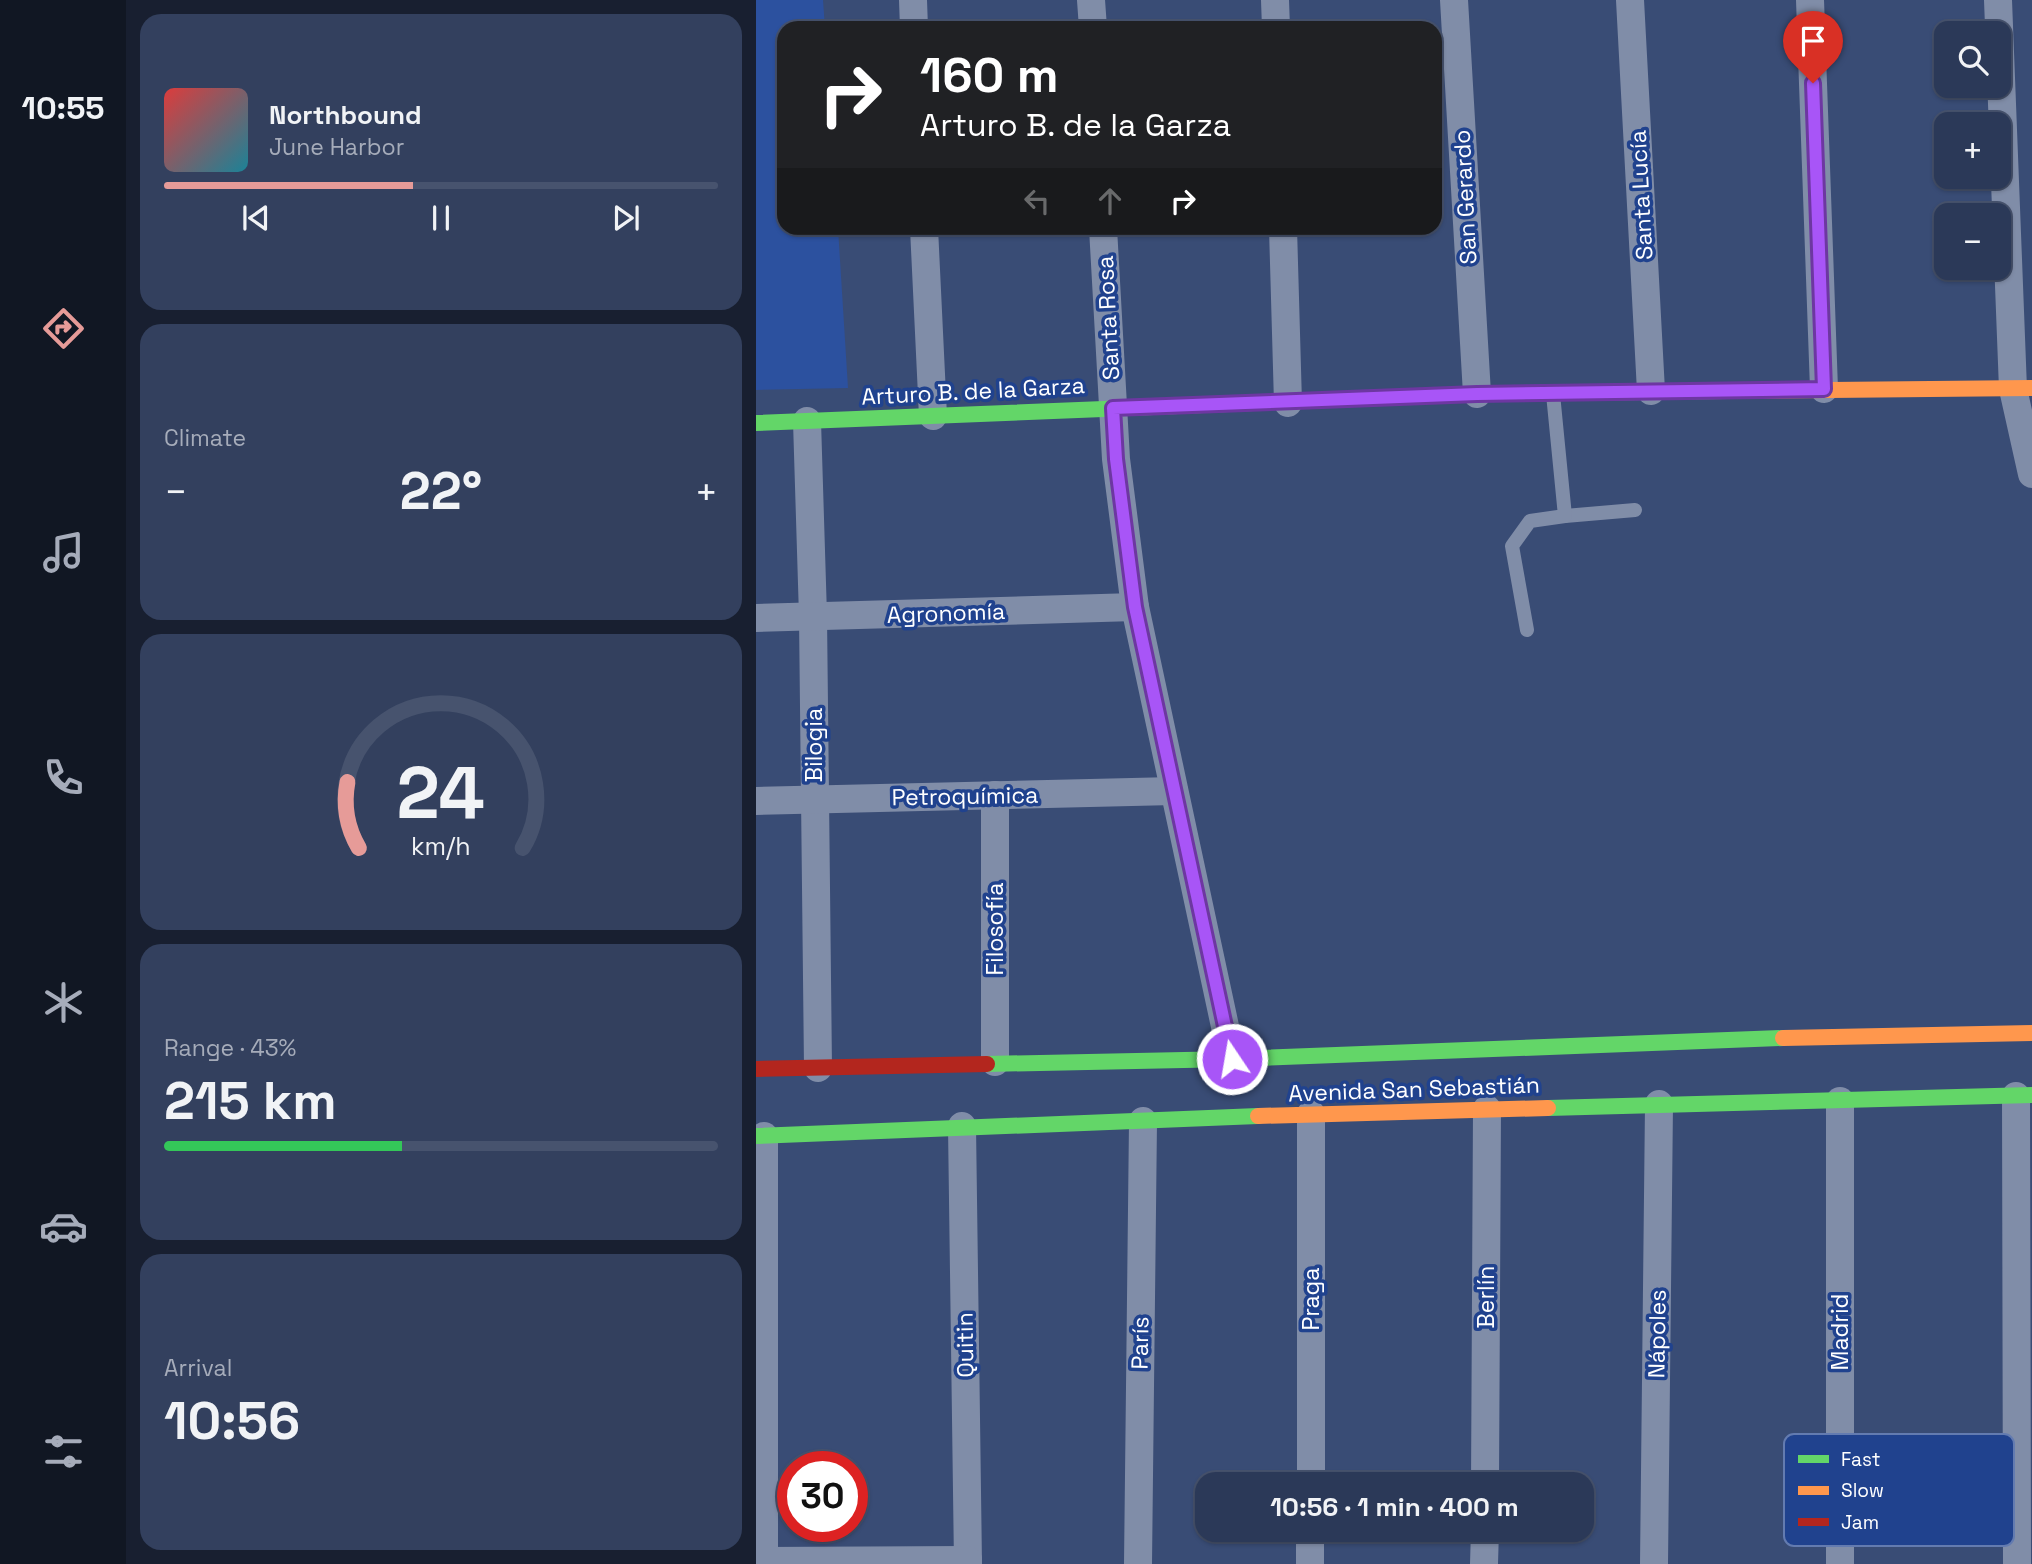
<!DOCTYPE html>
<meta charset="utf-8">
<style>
:root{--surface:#2b3958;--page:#33405e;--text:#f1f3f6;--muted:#a6acba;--line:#47536e;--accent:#e69b98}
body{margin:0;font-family:"Space Grotesk",sans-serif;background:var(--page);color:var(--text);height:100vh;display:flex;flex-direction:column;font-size:26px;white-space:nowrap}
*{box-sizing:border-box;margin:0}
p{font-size:23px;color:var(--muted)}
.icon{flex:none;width:38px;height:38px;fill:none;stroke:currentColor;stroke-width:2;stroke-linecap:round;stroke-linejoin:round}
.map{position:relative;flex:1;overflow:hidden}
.details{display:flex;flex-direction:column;gap:14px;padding:14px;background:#181f30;width:630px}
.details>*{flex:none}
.banner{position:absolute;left:21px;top:21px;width:665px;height:214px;border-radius:21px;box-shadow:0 2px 5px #0004,0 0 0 2px var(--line);background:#202124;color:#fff;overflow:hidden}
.buttons{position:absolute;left:1178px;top:21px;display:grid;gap:14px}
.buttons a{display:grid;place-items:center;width:77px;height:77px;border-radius:14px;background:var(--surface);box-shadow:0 2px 5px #0004,0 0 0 2px var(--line);font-size:35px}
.speed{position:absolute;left:21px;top:1451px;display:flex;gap:14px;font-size:35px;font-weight:700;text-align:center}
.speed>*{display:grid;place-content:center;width:91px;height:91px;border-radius:50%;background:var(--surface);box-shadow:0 2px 5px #0004,0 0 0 2px var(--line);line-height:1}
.speed .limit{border:10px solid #d22;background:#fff;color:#111}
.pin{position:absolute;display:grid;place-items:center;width:60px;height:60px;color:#fff;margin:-72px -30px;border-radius:50% 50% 50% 0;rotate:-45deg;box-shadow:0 0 7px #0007}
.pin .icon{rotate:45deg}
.me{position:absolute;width:77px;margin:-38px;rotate:348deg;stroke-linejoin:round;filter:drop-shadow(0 0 5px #0008)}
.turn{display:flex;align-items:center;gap:24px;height:147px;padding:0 28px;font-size:32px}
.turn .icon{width:91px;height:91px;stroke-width:2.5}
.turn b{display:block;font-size:49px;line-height:60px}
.lanes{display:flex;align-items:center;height:66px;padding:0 28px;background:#0003;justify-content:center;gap:35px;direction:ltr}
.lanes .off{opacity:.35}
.big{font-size:52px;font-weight:700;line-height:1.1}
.details .tile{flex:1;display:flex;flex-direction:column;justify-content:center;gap:10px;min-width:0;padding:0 24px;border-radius:21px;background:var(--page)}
.details .dial{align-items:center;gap:0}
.dial svg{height:182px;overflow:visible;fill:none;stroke:var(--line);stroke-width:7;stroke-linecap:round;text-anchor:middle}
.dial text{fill:var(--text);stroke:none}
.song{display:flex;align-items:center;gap:21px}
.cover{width:84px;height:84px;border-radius:10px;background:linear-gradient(135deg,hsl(0 70% 55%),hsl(190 70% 35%))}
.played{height:7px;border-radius:4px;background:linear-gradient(90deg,var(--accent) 45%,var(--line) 45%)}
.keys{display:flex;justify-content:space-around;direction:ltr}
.heat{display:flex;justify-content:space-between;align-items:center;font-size:38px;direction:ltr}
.charge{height:10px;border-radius:5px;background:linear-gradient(90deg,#34c759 43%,var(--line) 0)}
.trip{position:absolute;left:439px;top:1472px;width:399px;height:70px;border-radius:21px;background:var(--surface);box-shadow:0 2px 5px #0004,0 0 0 2px var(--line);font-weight:700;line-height:70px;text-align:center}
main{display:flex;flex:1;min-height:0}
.menu{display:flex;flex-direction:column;width:126px;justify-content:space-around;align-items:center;background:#111723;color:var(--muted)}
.menu .icon{width:49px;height:49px}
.menu .active{color:var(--accent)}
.menu b{font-size:32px;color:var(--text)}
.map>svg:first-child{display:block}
.green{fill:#2c519f}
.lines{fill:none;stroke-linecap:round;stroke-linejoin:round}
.lane{stroke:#808da8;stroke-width:14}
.street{stroke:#808da8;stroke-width:28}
.fast{stroke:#63d668;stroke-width:16}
.slow{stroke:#ff974d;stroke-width:16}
.jam{stroke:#b3261e;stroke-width:16}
.route-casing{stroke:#6d37a1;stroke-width:18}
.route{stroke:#a855f7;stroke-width:12}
.labels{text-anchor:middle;stroke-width:7;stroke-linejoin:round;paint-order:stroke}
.street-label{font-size:23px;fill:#fff;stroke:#20428e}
.key{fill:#20428e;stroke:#637bb0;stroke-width:2}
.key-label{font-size:19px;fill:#fff}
</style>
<main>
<nav class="menu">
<b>10:55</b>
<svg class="icon active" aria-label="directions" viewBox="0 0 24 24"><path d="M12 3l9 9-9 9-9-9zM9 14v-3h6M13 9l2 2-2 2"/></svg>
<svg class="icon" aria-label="music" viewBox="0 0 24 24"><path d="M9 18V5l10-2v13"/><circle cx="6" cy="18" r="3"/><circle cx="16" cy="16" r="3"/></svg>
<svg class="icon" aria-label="phone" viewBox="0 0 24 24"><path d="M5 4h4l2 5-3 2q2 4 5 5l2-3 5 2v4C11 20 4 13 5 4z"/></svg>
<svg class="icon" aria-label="climate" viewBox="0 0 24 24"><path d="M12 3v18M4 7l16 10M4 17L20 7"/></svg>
<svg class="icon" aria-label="car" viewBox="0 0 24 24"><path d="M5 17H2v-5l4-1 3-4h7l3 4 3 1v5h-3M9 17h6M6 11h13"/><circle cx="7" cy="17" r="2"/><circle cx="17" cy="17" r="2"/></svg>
<svg class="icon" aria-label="filters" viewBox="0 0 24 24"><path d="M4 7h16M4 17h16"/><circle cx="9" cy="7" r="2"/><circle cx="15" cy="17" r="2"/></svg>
</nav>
<section class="details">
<div class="tile">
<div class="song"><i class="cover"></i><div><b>Northbound</b><p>June Harbor</p></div></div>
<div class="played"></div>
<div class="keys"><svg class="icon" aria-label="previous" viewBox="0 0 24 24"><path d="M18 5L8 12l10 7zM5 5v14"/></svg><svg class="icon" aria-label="pause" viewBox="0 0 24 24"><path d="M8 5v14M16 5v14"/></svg><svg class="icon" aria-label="next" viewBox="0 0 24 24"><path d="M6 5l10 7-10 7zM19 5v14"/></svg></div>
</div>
<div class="tile"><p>Climate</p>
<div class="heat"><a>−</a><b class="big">22°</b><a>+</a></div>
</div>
<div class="tile dial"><svg viewBox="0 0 100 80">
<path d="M14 69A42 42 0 1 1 86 69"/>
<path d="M14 69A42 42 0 0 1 9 40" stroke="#e69b98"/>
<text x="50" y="56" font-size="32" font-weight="700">24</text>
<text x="50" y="72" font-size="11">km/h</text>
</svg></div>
<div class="tile"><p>Range · 43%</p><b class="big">215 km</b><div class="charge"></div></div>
<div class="tile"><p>Arrival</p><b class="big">10:56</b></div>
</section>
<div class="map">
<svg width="1276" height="1564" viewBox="0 0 1276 1564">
<rect width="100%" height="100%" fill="#394c75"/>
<path class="green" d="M0,0H67L69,28H28V228H82L92,388L0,390Z"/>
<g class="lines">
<g class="lane">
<path d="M809,516L879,510"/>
<path d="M771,630L756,546L774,521L809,516L797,394"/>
</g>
<g class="street">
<path d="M157,0L158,28"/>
<path d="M335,0L337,28"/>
<path d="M519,0L520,28"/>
<path d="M698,0L721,394"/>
<path d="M874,0L895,391"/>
<path d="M1054,0L1068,389"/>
<path d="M1242,0L1257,389L1276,474"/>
<path d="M168,228L177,416"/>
<path d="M347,228L360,459L379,607L476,1059"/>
<path d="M527,228L532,403"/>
<path d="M51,421L57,616L62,1068"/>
<path d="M0,618L379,607"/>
<path d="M0,801L418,791"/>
<path d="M239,1062V795"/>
<path d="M1260,1096L1261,1564"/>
<path d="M1084,1101V1564"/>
<path d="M206,1126L212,1564"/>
<path d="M555,1484V1114"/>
<path d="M729,1484L731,1109"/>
<path d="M0,1561L212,1560"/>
<path d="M8,1564V1136"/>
<path d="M382,1564L387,1121"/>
<path d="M554,1564V1530"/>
<path d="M728,1564L729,1530"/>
<path d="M898,1564L903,1104"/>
</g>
<g class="fast">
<path d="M0,423L721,394L971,391"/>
<path d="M231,1064L476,1059L1027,1038"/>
<path d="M792,1108L1276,1095"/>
<path d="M0,1136L502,1116"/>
</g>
<g class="slow">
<path d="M971,391L1276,388"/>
<path d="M1027,1038L1276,1033"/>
<path d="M502,1116L792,1108"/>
</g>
<path class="jam" d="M0,1069L231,1064"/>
</g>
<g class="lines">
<g class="route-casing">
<path id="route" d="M476,1059L379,607L360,459L357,408L721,394L1068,389L1057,83"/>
</g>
<use href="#route" class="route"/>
</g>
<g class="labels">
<g class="street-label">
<text transform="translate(885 195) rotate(-93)" y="8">Santa Lucía</text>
<text transform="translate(709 197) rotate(-93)" y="8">San Gerardo</text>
<text transform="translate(352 318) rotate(-93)" y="8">Santa Rosa</text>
<text transform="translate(217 391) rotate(-3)" y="8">Arturo B. de la Garza</text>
<text transform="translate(190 613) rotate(-2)" y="8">Agronomía</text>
<text transform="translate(58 745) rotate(-90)" y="8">Bilogia</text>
<text transform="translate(209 796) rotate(-1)" y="8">Petroquímica</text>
<text transform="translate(239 929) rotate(-90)" y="8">Filosofía</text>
<text transform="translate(658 1089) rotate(-2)" y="8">Avenida San Sebastián</text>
<text transform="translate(730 1297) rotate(-90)" y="8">Berlín</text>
<text transform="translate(555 1299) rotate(-90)" y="8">Praga</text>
<text transform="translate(1084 1332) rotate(-90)" y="8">Madrid</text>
<text transform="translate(901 1334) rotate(-89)" y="8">Nápoles</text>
<text transform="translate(384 1343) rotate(-89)" y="8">París</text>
<text transform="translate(209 1345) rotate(-91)" y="8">Quitin</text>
</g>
</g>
<rect x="1028" y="1434" width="230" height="112" rx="10" class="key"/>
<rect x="1042" y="1455" width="31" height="8" fill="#63d668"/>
<rect x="1042" y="1486" width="31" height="9" fill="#ff974d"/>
<rect x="1042" y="1518" width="31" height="8" fill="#b3261e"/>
<g class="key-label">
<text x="1085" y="1466">Fast</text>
<text x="1085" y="1497">Slow</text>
<text x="1085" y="1529">Jam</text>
</g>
</svg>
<div class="buttons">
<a><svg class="icon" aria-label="search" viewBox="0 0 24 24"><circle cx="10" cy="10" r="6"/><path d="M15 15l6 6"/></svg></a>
<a>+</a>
<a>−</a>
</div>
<div class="speed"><div class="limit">30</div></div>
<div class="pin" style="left:1057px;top:83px;background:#d93025"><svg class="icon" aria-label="arrive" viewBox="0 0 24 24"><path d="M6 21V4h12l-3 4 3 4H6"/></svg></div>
<svg class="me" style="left:476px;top:1059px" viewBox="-20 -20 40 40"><circle r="17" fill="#a855f7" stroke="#fff" stroke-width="3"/><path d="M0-11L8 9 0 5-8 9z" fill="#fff"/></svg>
<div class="trip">10:56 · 1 min · 400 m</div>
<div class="banner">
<div class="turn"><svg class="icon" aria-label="right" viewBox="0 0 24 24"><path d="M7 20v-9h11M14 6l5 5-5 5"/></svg><div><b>160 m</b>Arturo B. de la Garza</div></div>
<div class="lanes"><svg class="icon off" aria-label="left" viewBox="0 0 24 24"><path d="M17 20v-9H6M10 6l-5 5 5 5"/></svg><svg class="icon off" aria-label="ahead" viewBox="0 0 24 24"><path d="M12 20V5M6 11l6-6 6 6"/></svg><svg class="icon" aria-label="right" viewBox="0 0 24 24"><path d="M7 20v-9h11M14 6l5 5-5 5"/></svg></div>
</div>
</div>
</main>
